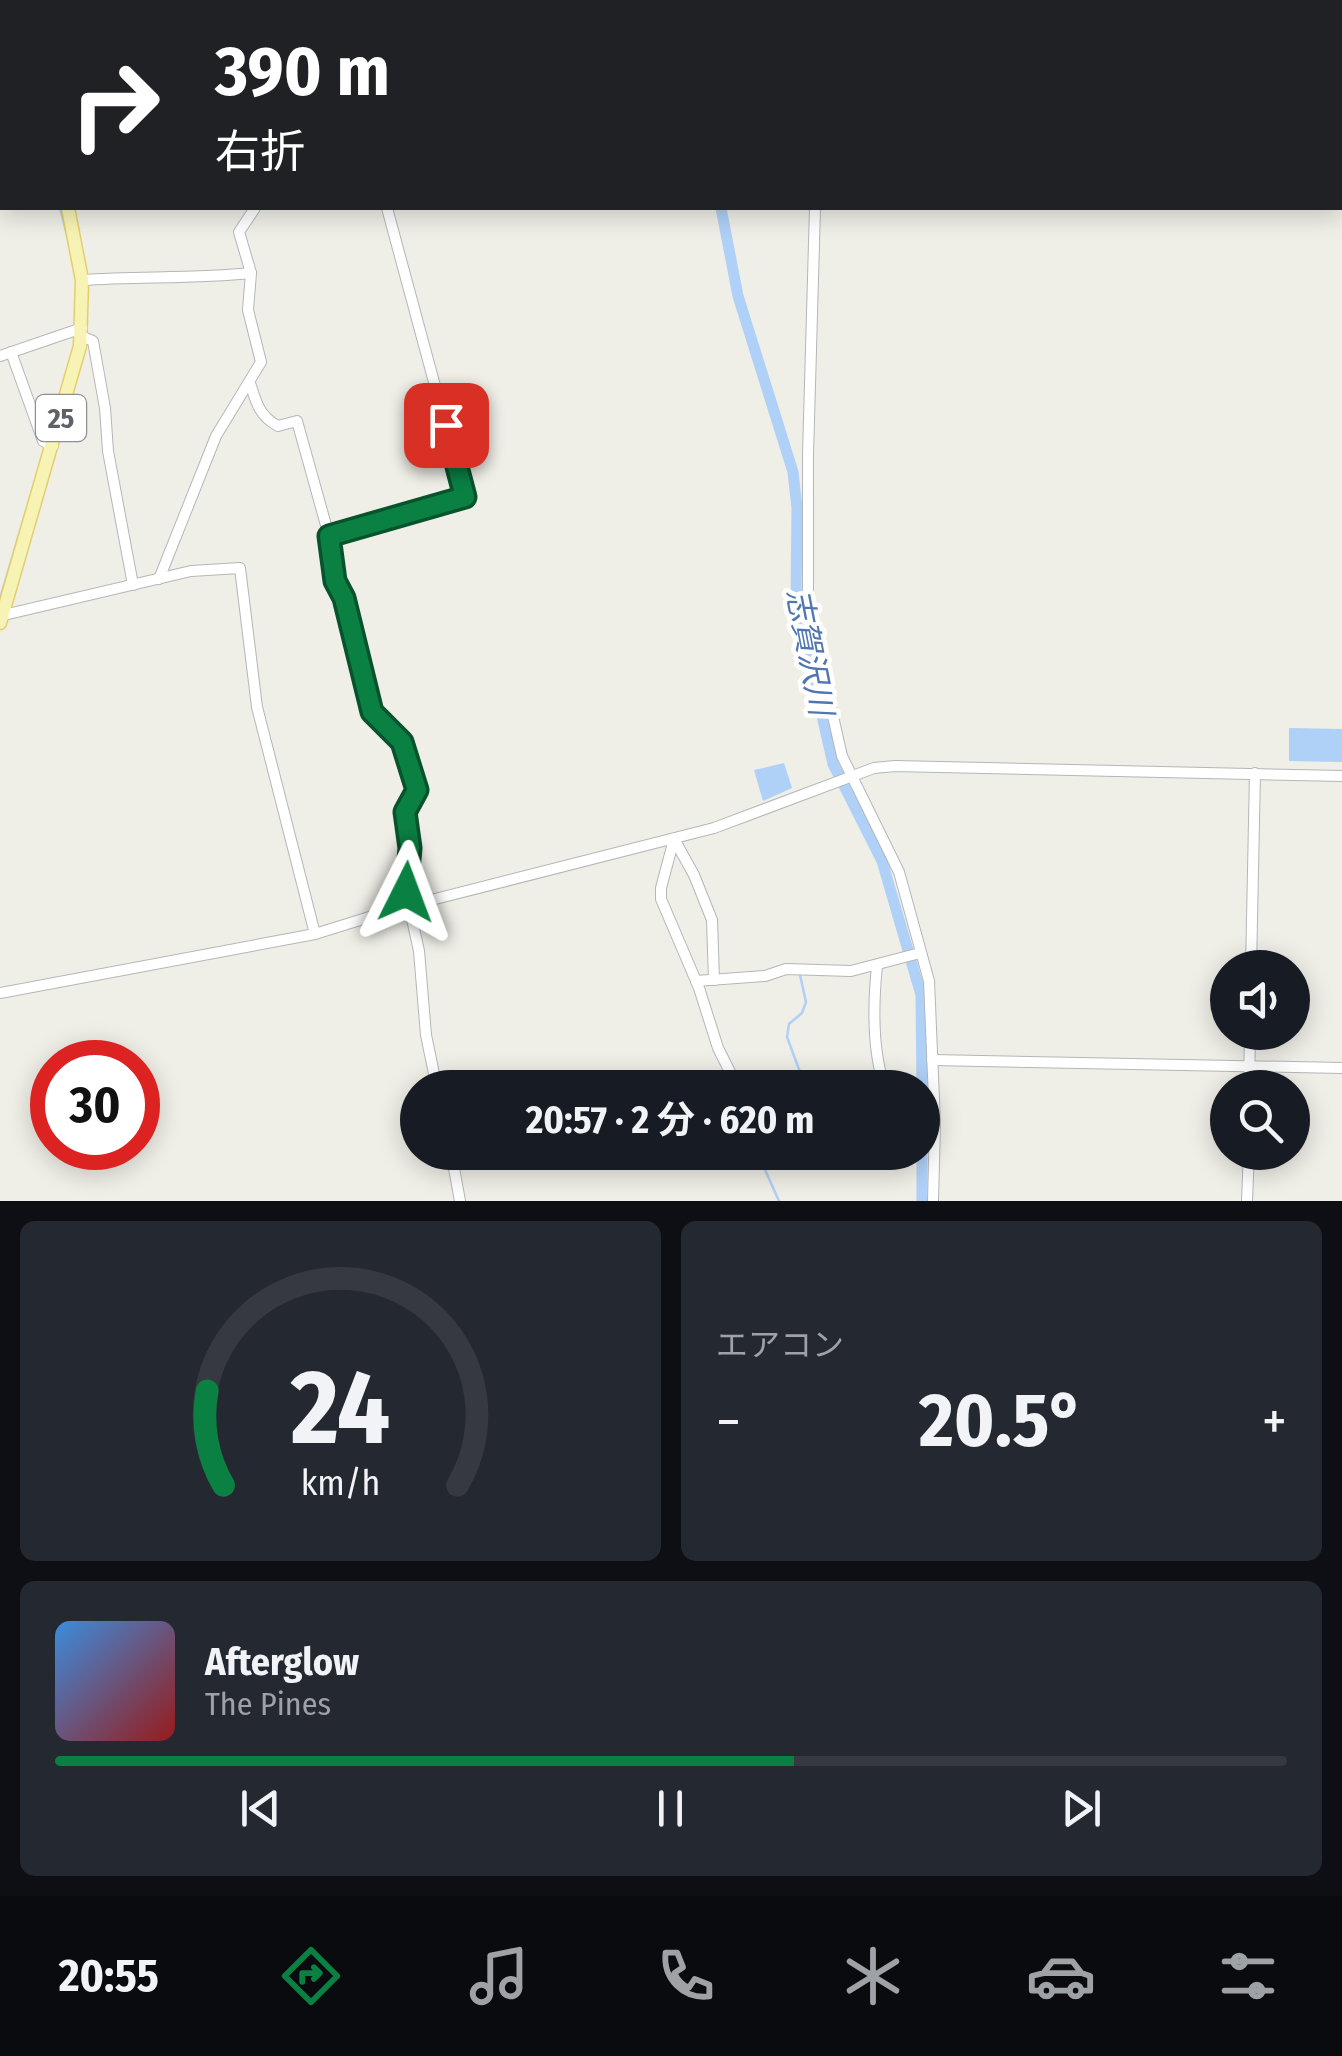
<!DOCTYPE html>
<html lang="ja">
<meta charset="utf-8">
<style>
:root{--surface:#171b24;--page:#242831;--text:#f1f3f6;--muted:#9ea1a6;--line:#363941;--accent:#0b8043}
body{margin:0;font-family:"Fira Sans Condensed","Noto Sans JP",sans-serif;background:var(--page);color:var(--text);height:100vh;display:flex;flex-direction:column;font-size:38px;white-space:nowrap}
*{box-sizing:border-box;margin:0}
p{font-size:32px;color:var(--muted)}
.icon{flex:none;width:55px;height:55px;fill:none;stroke:currentColor;stroke-width:2;stroke-linecap:round;stroke-linejoin:round}
.map{position:relative;height:1201px;overflow:hidden}
.drawer{display:flex;flex-direction:column;gap:20px;padding:20px;background:#0d0f14;flex:1}
.drawer>*{flex:none}
.hud{position:absolute;left:0px;top:0px;width:1342px;height:210px;box-shadow:0 5px 25px #0003;background:#202124;color:#fff;overflow:hidden}
.fabs{position:absolute;left:1210px;top:950px;display:grid;gap:20px}
.fabs a{display:grid;place-items:center;width:100px;height:100px;border-radius:50%;background:var(--surface);box-shadow:0 5px 25px #0003;font-size:50px}
.speed{position:absolute;left:30px;top:1040px;display:flex;gap:20px;font-size:50px;font-weight:700;text-align:center}
.speed>*{display:grid;place-content:center;width:130px;height:130px;border-radius:50%;background:var(--surface);box-shadow:0 5px 25px #0003;line-height:1}
.speed .limit{border:15px solid #d22;background:#fff;color:#111}
.pin{position:absolute;display:grid;place-items:center;width:85px;height:85px;color:#fff;margin:-42px;border-radius:20px;box-shadow:0 5px 15px #0006}
.me{position:absolute;width:110px;margin:-55px;rotate:3deg;stroke-linejoin:round;filter:drop-shadow(0 0 8px #0008)}
.turn{display:flex;align-items:center;gap:35px;height:210px;padding:0 50px;font-size:45px}
.turn .icon{width:130px;height:130px;stroke-width:2.5}
.turn b{display:block;font-size:70px;line-height:85px}
.big{font-size:75px;font-weight:700;line-height:1.1}
.drawer .tile{flex:1;display:flex;flex-direction:column;justify-content:center;gap:15px;min-width:0;padding:0 35px;border-radius:15px;background:var(--page)}
.drawer .dial{align-items:center;gap:0}
.dial svg{height:260px;overflow:visible;fill:none;stroke:var(--line);stroke-width:7;stroke-linecap:round;text-anchor:middle}
.dial text{fill:var(--text);stroke:none}
.song{display:flex;align-items:center;gap:30px}
.cover{width:120px;height:120px;border-radius:15px;background:linear-gradient(135deg,hsl(210 70% 55%),hsl(0 70% 35%))}
.played{height:10px;border-radius:5px;background:linear-gradient(90deg,var(--accent) 60%,var(--line) 60%)}
.keys{display:flex;justify-content:space-around;direction:ltr}
.heat{display:flex;justify-content:space-between;align-items:center;font-size:55px;direction:ltr}
.drawer .tiles{flex:1;display:grid;gap:20px;grid-template-columns:1fr 1fr}
.tile:last-child{grid-column:span 2}
.trip{position:absolute;left:400px;top:1070px;width:540px;height:100px;border-radius:50px;background:var(--surface);box-shadow:0 5px 25px #0003;font-weight:700;line-height:100px;text-align:center}
.dock{display:flex;height:160px;justify-content:space-around;align-items:center;background:#090b0e;color:var(--muted)}
.dock .icon{width:70px;height:70px}
.dock .on{color:var(--accent)}
.dock b{font-size:45px;color:var(--text)}
.map>svg:first-child{display:block}
.water{fill:#afd0f7}
.lines{fill:none;stroke-linecap:round;stroke-linejoin:round}
.stream{stroke:#afd0f7;stroke-width:2.5}
.river{stroke:#afd0f7;stroke-width:11}
.minor-casing{stroke:#b4b6ba;stroke-width:12}
.major-casing{stroke:#e4ce6b;stroke-width:15}
.minor{stroke:#fff;stroke-width:10}
.major{stroke:#f7f3b4;stroke-width:12}
.route-casing{stroke:#07532c;stroke-width:25}
.route{stroke:#0b8043;stroke-width:18}
.labels{text-anchor:middle;stroke-width:9;stroke-linejoin:round;paint-order:stroke}
.shield{fill:#fff;stroke:#8e9094;stroke-width:2.5}
.shield-label{font-size:28px;font-weight:bold;fill:#5e6166}
.water-label{font-size:32px;font-style:italic;fill:#5076b0;stroke:#fff}
</style>
<div class="map">
<svg width="1342" height="1201" viewBox="0 0 1342 1201">
<rect width="100%" height="100%" fill="#efeee7"/>
<g class="water">
<path d="M1289,728L1342,729V762L1289,761Z"/>
<path d="M784,763L792,788L763,801L754,770Z"/>
</g>
<g class="lines">
<g class="stream">
<path d="M0,24L2,31"/>
<path d="M60,208L67,235"/>
<path d="M0,599L26,511"/>
<path d="M800,975L806,1002L802,1013L789,1024L787,1037L806,1088"/>
<path d="M757,1152L779,1201"/>
</g>
<g class="river">
<path d="M654,0L655,2"/>
<path d="M721,208L738,296L793,472L797,508L796,602L833,764L882,861L921,995L922,1088"/>
<path d="M922,1201V1152"/>
</g>
<g class="minor-casing">
<g id="minor">
<path d="M117,0V2"/>
<path d="M225,0L226,2"/>
<path d="M330,0L331,2"/>
<path d="M316,2L319,0"/>
<path d="M819,2V0"/>
<path d="M0,120L2,119"/>
<path d="M815,208L808,455V606L842,756L899,872L929,981L935,1123L933,1201"/>
<path d="M82,280C139,276 195,279 251,273"/>
<path d="M81,336L93,341L105,408L108,451L133,585"/>
<path d="M11,352L43,441L53,446"/>
<path d="M0,356L82,328"/>
<path d="M250,383C256,402 259,416 278,426L297,421L329,536L335,581L343,598L373,712L403,742L417,790L405,812L410,848L406,892L419,951L426,1035L437,1088"/>
<path d="M329,536L465,497L387,208"/>
<path d="M159,579L216,436L261,362L248,310L251,273L239,232L255,208"/>
<path d="M0,616L191,571L240,568L257,707L315,934"/>
<path d="M674,839L661,888V899L699,988L718,1048L738,1088"/>
<path d="M674,839L694,875L712,920L714,980"/>
<path d="M877,966C873,1005 872,1051 885,1088"/>
<path d="M1251,968L1255,773"/>
<path d="M696,981L765,976L786,969L851,971L920,953"/>
<path d="M0,993L315,934L392,910L714,828L874,768L895,766L1342,776"/>
<path d="M932,1060L1342,1068"/>
<path d="M1249,1088L1250,1032"/>
<path d="M451,1152L460,1201"/>
<path d="M1247,1201L1249,1152"/>
</g>
</g>
<g class="major-casing">
<g id="major">
<path d="M1,0L2,5"/>
<path d="M0,623L80,346L82,280L68,208"/>
</g>
</g>
<use href="#minor" class="minor"/>
<use href="#major" class="major"/>
</g>
<g class="lines">
<g class="route-casing">
<path id="route" d="M406,892L410,848L405,812L417,790L402,742L372,712L344,598L335,581L329,536L465,497L446,425"/>
</g>
<use href="#route" class="route"/>
</g>
<g class="labels">
<rect class="shield" x="36" y="395" width="50" height="46" rx="8"/>
<g class="shield-label">
<text x="61" y="428">25</text>
</g>
<g class="water-label">
<text transform="translate(810 652) rotate(79)" y="11">志賀沢川</text>
</g>
</g>
</svg>
<div class="fabs">
<a><svg class="icon" aria-label="sound" viewBox="0 0 24 24"><path d="M4 9h4l5-4v14l-5-4H4zM17 9q2 3 0 6"/></svg></a>
<a><svg class="icon" aria-label="search" viewBox="0 0 24 24"><circle cx="10" cy="10" r="6"/><path d="M15 15l6 6"/></svg></a>
</div>
<div class="speed"><div class="limit">30</div></div>
<div class="pin" style="left:446px;top:425px;background:#d93025"><svg class="icon" aria-label="arrive" viewBox="0 0 24 24"><path d="M6 21V4h12l-3 4 3 4H6"/></svg></div>
<svg class="me" style="left:406px;top:892px" viewBox="-20 -20 40 40"><path d="M0-17L14 15 0 8-14 15z" fill="#0b8043" stroke="#fff" stroke-width="4"/></svg>
<div class="trip">20:57 · 2 分 · 620 m</div>
<div class="hud">
<div class="turn"><svg class="icon" aria-label="right" viewBox="0 0 24 24"><path d="M7 20v-9h11M14 6l5 5-5 5"/></svg><div><b>390 m</b>右折</div></div>
</div>
</div>
<section class="drawer">
<div class="tiles">
<div class="tile dial"><svg viewBox="0 0 100 80">
<path d="M14 69A42 42 0 1 1 86 69"/>
<path d="M14 69A42 42 0 0 1 9 40" stroke="#0b8043"/>
<text x="50" y="56" font-size="32" font-weight="700">24</text>
<text x="50" y="72" font-size="11">km/h</text>
</svg></div>
<div class="tile"><p>エアコン</p>
<div class="heat"><a>−</a><b class="big">20.5°</b><a>+</a></div>
</div>
<div class="tile">
<div class="song"><i class="cover"></i><div><b>Afterglow</b><p>The Pines</p></div></div>
<div class="played"></div>
<div class="keys"><svg class="icon" aria-label="previous" viewBox="0 0 24 24"><path d="M18 5L8 12l10 7zM5 5v14"/></svg><svg class="icon" aria-label="pause" viewBox="0 0 24 24"><path d="M8 5v14M16 5v14"/></svg><svg class="icon" aria-label="next" viewBox="0 0 24 24"><path d="M6 5l10 7-10 7zM19 5v14"/></svg></div>
</div>
</div>
</section>
<nav class="dock">
<b>20:55</b>
<svg class="icon on" aria-label="directions" viewBox="0 0 24 24"><path d="M12 3l9 9-9 9-9-9zM9 14v-3h6M13 9l2 2-2 2"/></svg>
<svg class="icon" aria-label="music" viewBox="0 0 24 24"><path d="M9 18V5l10-2v13"/><circle cx="6" cy="18" r="3"/><circle cx="16" cy="16" r="3"/></svg>
<svg class="icon" aria-label="phone" viewBox="0 0 24 24"><path d="M5 4h4l2 5-3 2q2 4 5 5l2-3 5 2v4C11 20 4 13 5 4z"/></svg>
<svg class="icon" aria-label="climate" viewBox="0 0 24 24"><path d="M12 3v18M4 7l16 10M4 17L20 7"/></svg>
<svg class="icon" aria-label="car" viewBox="0 0 24 24"><path d="M5 17H2v-5l4-1 3-4h7l3 4 3 1v5h-3M9 17h6M6 11h13"/><circle cx="7" cy="17" r="2"/><circle cx="17" cy="17" r="2"/></svg>
<svg class="icon" aria-label="filters" viewBox="0 0 24 24"><path d="M4 7h16M4 17h16"/><circle cx="9" cy="7" r="2"/><circle cx="15" cy="17" r="2"/></svg>
</nav>
